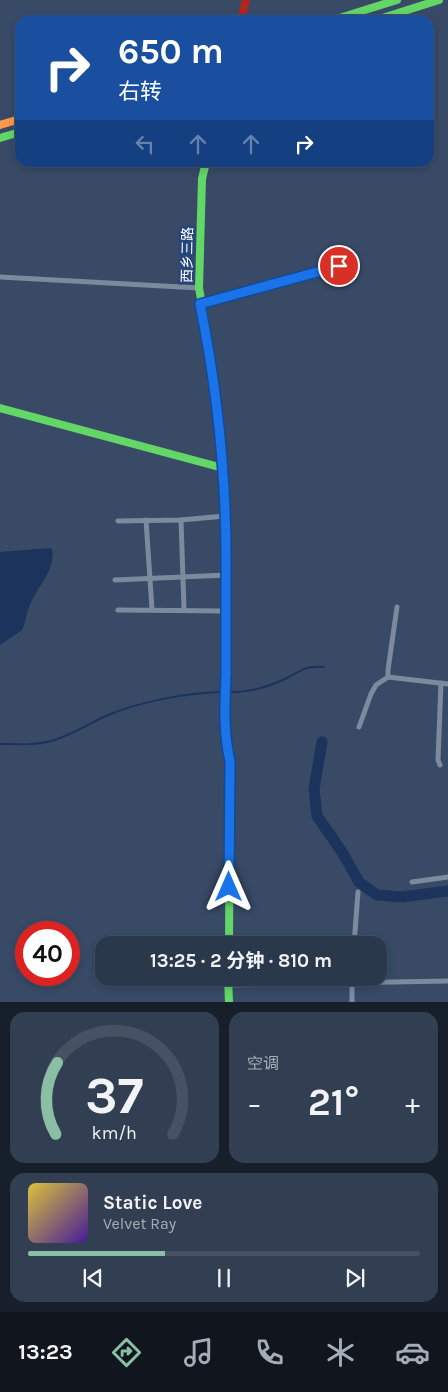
<!DOCTYPE html>
<html lang="zh">
<meta charset="utf-8">
<style>
:root{--surface:#2a384c;--page:#323f53;--text:#f1f3f6;--muted:#a5acb5;--line:#465264;--accent:#8abfa5}
body{margin:0;font-family:Karla,"Noto Sans SC",sans-serif;background:var(--page);color:var(--text);height:100vh;display:flex;flex-direction:column;font-size:19px;white-space:nowrap}
*{box-sizing:border-box;margin:0}
p{font-size:16px;color:var(--muted)}
.icon{flex:none;width:28px;height:28px;fill:none;stroke:currentColor;stroke-width:2;stroke-linecap:round;stroke-linejoin:round}
.map{position:relative;height:1002px;overflow:hidden}
.drawer{display:flex;flex-direction:column;gap:10px;padding:10px;background:#171f2a;flex:1}
.drawer>*{flex:none}
.top-card{position:absolute;left:15px;top:15px;width:419px;height:152px;border-radius:15px;box-shadow:0 2px 8px #0003,0 0 0 1px var(--line);background:#1a4fa0;color:#fff;overflow:hidden}
.speed{position:absolute;left:15px;top:921px;display:flex;gap:10px;font-size:25px;font-weight:700;text-align:center}
.speed>*{display:grid;place-content:center;width:65px;height:65px;border-radius:50%;background:var(--surface);box-shadow:0 2px 8px #0003,0 0 0 1px var(--line);line-height:1}
.speed .limit{border:8px solid #d22;background:#fff;color:#111}
.pin{position:absolute;display:grid;place-items:center;width:42px;height:42px;color:#fff;margin:-21px;border:2px solid #fff;border-radius:50%;box-shadow:0 1px 5px #0007}
.me{position:absolute;width:55px;margin:-28px;rotate:0deg;stroke-linejoin:round;filter:drop-shadow(0 0 4px #0008)}
.turn{display:flex;align-items:center;gap:18px;height:105px;padding:0 20px;font-size:22px}
.turn .icon{width:65px;height:65px;stroke-width:2.5}
.turn b{display:block;font-size:35px;line-height:42px}
.lanes{display:flex;align-items:center;height:48px;padding:0 20px;background:#0003;justify-content:center;gap:25px;direction:ltr}
.lanes .off{opacity:.35}
.big{font-size:38px;font-weight:700;line-height:1.1}
.drawer .tile{flex:1;display:flex;flex-direction:column;justify-content:center;gap:8px;min-width:0;padding:0 18px;border-radius:15px;background:var(--page)}
.drawer .dial{align-items:center;gap:0}
.dial svg{height:130px;overflow:visible;fill:none;stroke:var(--line);stroke-width:7;stroke-linecap:round;text-anchor:middle}
.dial text{fill:var(--text);stroke:none}
.song{display:flex;align-items:center;gap:15px}
.cover{width:60px;height:60px;border-radius:8px;background:linear-gradient(135deg,hsl(50 70% 55%),hsl(260 70% 35%))}
.played{height:5px;border-radius:2px;background:linear-gradient(90deg,var(--accent) 35%,var(--line) 35%)}
.keys{display:flex;justify-content:space-around;direction:ltr}
.heat{display:flex;justify-content:space-between;align-items:center;font-size:28px;direction:ltr}
.drawer .tiles{flex:1;display:grid;gap:10px;grid-template-columns:1fr 1fr}
.tile:last-child{grid-column:span 2}
.trip{position:absolute;left:95px;top:936px;width:292px;height:50px;border-radius:15px;background:var(--surface);box-shadow:0 2px 8px #0003,0 0 0 1px var(--line);font-weight:700;line-height:50px;text-align:center}
.dock{display:flex;height:80px;justify-content:space-around;align-items:center;background:#11161e;color:var(--muted)}
.dock .icon{width:35px;height:35px}
.dock .current{color:var(--accent)}
.dock b{font-size:22px;color:var(--text)}
.map>svg:first-child{display:block}
.water{fill:#1c345b}
.lines{fill:none;stroke-linecap:round;stroke-linejoin:round}
.stream{stroke:#1c345b;stroke-width:2}
.river{stroke:#1c345b;stroke-width:11}
.street{stroke:#7c8a9d;stroke-width:5}
.fast{stroke:#63d668;stroke-width:8}
.slow{stroke:#ff974d;stroke-width:8}
.jam{stroke:#b3261e;stroke-width:8}
.route-casing{stroke:#114b97;stroke-width:12}
.route{stroke:#1a73e8;stroke-width:9}
.labels{text-anchor:middle;stroke-width:5;stroke-linejoin:round;paint-order:stroke}
.street-label{font-size:14px;fill:#fff;stroke:#24467a}
</style>
<div class="map">
<svg width="448" height="1002" viewBox="0 0 448 1002">
<rect width="100%" height="100%" fill="#384a66"/>
<path class="water" d="M49,548L52,549C56,571 36,588 29,607C26,615 26,622 22,630L0,645V552Z"/>
<g class="lines">
<g class="stream">
<path d="M228,692C250,692 265,688 285,679C301,671 305,665 324,667"/>
<path d="M0,744C20,744 41,746 60,738C77,732 92,722 108,715C139,702 190,692 224,692"/>
</g>
<path class="river" d="M322,742L314,789L317,816L342,852L359,882L377,895L402,897L448,891"/>
<g class="street">
<path d="M0,277L199,288"/>
<path d="M200,304L339,266"/>
<path d="M146,520L152,609"/>
<path d="M181,520L184,609"/>
<path d="M118,521L181,520L225,516"/>
<path d="M115,580L226,575"/>
<path d="M397,607L388,670V677L448,684"/>
<path d="M118,610L225,611"/>
<path d="M359,727L371,694L376,685L388,677"/>
<path d="M440,765L438,760L441,683"/>
<path d="M412,882L448,877"/>
<path d="M354,945L358,892"/>
<path d="M352,978V1002"/>
<path d="M228,985L448,981"/>
</g>
<g class="fast">
<path d="M333,20L397,0"/>
<path d="M376,20L439,0"/>
<path d="M0,138L20,132"/>
<path d="M206,162L202,179L199,288L209,344L223,468L224,501"/>
<path d="M0,408L223,468"/>
<path d="M229,945L230,772"/>
<path d="M228,978L229,1002"/>
</g>
<g class="slow">
<path d="M0,125L20,119"/>
<path d="M224,501L226,575L225,718L230,772"/>
</g>
<path class="jam" d="M241,20L246,0"/>
</g>
<g class="lines">
<g class="route-casing">
<path id="route" d="M229,887L230,761C223,732 225,704 226,674C226,641 226,608 226,575C227,485 218,393 200,304L339,266"/>
</g>
<use href="#route" class="route"/>
</g>
<g class="labels">
<g class="street-label">
<text transform="translate(187 255) rotate(-89)" y="5">西乡三路</text>
</g>
</g>
</svg>
<div class="speed"><div class="limit">40</div></div>
<div class="pin" style="left:339px;top:266px;background:#d93025"><svg class="icon" aria-label="arrive" viewBox="0 0 24 24"><path d="M6 21V4h12l-3 4 3 4H6"/></svg></div>
<svg class="me" style="left:229px;top:887px" viewBox="-20 -20 40 40"><path d="M0-17L14 15 0 8-14 15z" fill="#1a73e8" stroke="#fff" stroke-width="4"/></svg>
<div class="trip">13:25 · 2 分钟 · 810 m</div>
<div class="top-card">
<div class="turn"><svg class="icon" aria-label="right" viewBox="0 0 24 24"><path d="M7 20v-9h11M14 6l5 5-5 5"/></svg><div><b>650 m</b>右转</div></div>
<div class="lanes"><svg class="icon off" aria-label="left" viewBox="0 0 24 24"><path d="M17 20v-9H6M10 6l-5 5 5 5"/></svg><svg class="icon off" aria-label="ahead" viewBox="0 0 24 24"><path d="M12 20V5M6 11l6-6 6 6"/></svg><svg class="icon off" aria-label="ahead" viewBox="0 0 24 24"><path d="M12 20V5M6 11l6-6 6 6"/></svg><svg class="icon" aria-label="right" viewBox="0 0 24 24"><path d="M7 20v-9h11M14 6l5 5-5 5"/></svg></div>
</div>
</div>
<section class="drawer">
<div class="tiles">
<div class="tile dial"><svg viewBox="0 0 100 80">
<path d="M14 69A42 42 0 1 1 86 69"/>
<path d="M14 69A42 42 0 0 1 15 25" stroke="#8abfa5"/>
<text x="50" y="56" font-size="32" font-weight="700">37</text>
<text x="50" y="72" font-size="11">km/h</text>
</svg></div>
<div class="tile"><p>空调</p>
<div class="heat"><a>−</a><b class="big">21°</b><a>+</a></div>
</div>
<div class="tile">
<div class="song"><i class="cover"></i><div><b>Static Love</b><p>Velvet Ray</p></div></div>
<div class="played"></div>
<div class="keys"><svg class="icon" aria-label="previous" viewBox="0 0 24 24"><path d="M18 5L8 12l10 7zM5 5v14"/></svg><svg class="icon" aria-label="pause" viewBox="0 0 24 24"><path d="M8 5v14M16 5v14"/></svg><svg class="icon" aria-label="next" viewBox="0 0 24 24"><path d="M6 5l10 7-10 7zM19 5v14"/></svg></div>
</div>
</div>
</section>
<nav class="dock">
<b>13:23</b>
<svg class="icon current" aria-label="directions" viewBox="0 0 24 24"><path d="M12 3l9 9-9 9-9-9zM9 14v-3h6M13 9l2 2-2 2"/></svg>
<svg class="icon" aria-label="music" viewBox="0 0 24 24"><path d="M9 18V5l10-2v13"/><circle cx="6" cy="18" r="3"/><circle cx="16" cy="16" r="3"/></svg>
<svg class="icon" aria-label="phone" viewBox="0 0 24 24"><path d="M5 4h4l2 5-3 2q2 4 5 5l2-3 5 2v4C11 20 4 13 5 4z"/></svg>
<svg class="icon" aria-label="climate" viewBox="0 0 24 24"><path d="M12 3v18M4 7l16 10M4 17L20 7"/></svg>
<svg class="icon" aria-label="car" viewBox="0 0 24 24"><path d="M5 17H2v-5l4-1 3-4h7l3 4 3 1v5h-3M9 17h6M6 11h13"/><circle cx="7" cy="17" r="2"/><circle cx="17" cy="17" r="2"/></svg>
</nav>
